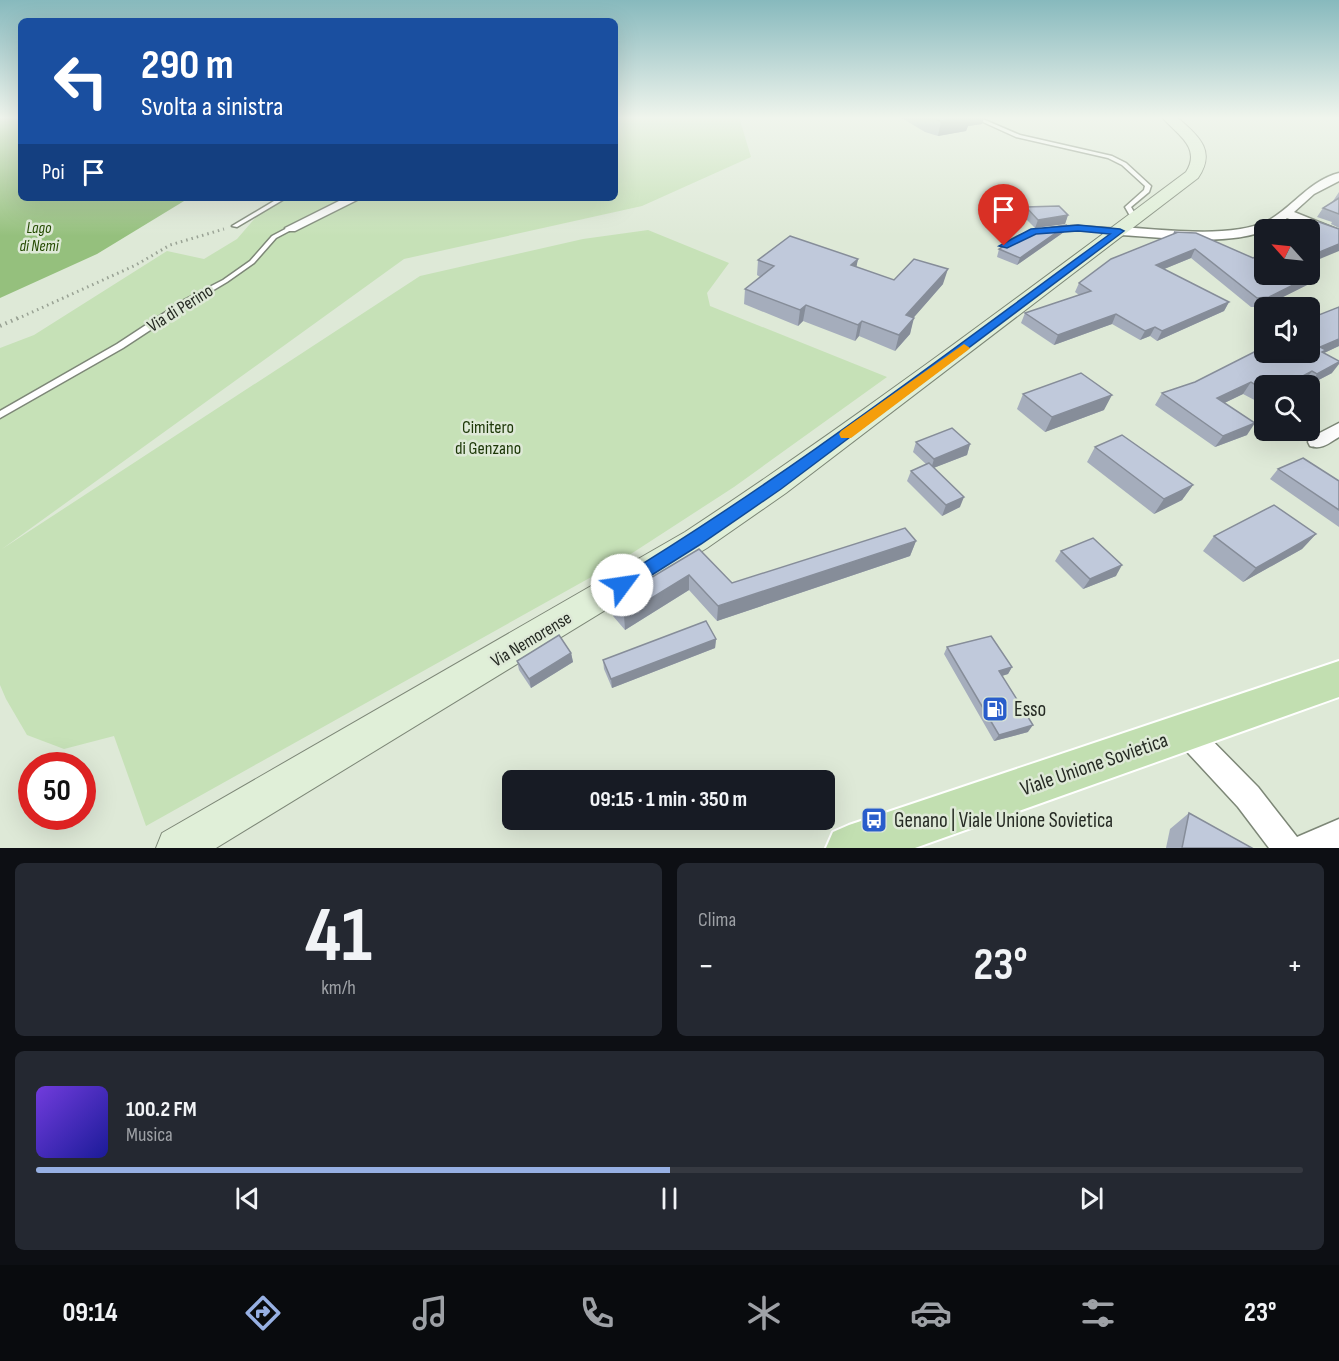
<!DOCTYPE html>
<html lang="it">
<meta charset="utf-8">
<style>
:root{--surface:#171b24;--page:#242831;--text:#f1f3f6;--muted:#9ea1a6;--line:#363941;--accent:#97b0e3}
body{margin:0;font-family:"Sofia Sans Condensed",sans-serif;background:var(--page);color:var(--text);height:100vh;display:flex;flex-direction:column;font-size:22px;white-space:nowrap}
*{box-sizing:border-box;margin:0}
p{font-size:20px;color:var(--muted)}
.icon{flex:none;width:33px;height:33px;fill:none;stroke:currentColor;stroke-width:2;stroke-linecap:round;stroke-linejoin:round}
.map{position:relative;height:848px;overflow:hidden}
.sheet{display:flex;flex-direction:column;gap:15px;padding:15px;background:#0d0f14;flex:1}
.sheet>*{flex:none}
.top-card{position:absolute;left:18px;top:18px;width:600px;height:183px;border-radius:9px;box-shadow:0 6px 24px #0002;background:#1a4fa0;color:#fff;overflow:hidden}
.needle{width:39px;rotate:297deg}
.fabs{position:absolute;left:1254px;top:219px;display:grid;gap:12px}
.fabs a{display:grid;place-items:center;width:66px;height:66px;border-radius:9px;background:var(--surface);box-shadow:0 6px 24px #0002;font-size:30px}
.speed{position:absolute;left:18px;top:752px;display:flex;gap:12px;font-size:30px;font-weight:700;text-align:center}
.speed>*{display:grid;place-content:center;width:78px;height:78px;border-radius:50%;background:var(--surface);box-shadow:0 6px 24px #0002;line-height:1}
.speed .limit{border:9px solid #d22;background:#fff;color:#111}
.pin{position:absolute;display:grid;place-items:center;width:51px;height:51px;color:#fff;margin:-62px -26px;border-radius:50% 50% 50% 0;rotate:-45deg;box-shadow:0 0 6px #0007}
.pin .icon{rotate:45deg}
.me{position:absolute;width:66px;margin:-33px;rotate:59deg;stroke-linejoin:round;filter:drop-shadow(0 0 4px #0008)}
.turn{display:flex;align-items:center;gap:21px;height:126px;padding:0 24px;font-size:27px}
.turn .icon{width:78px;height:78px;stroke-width:2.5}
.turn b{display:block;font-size:42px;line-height:51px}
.then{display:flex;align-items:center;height:57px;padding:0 24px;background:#0003;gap:12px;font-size:22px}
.big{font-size:45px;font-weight:700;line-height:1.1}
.sheet .tile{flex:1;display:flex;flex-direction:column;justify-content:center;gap:9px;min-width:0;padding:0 21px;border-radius:9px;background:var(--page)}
.sheet .dial{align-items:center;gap:0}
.dial b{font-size:78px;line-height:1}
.song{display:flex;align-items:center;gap:18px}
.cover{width:72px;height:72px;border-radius:9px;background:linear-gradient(135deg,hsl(260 70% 55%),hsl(240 70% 35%))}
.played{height:6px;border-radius:3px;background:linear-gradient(90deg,var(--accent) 50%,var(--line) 50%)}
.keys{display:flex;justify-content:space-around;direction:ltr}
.heat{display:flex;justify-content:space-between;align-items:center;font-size:33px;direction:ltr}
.sheet .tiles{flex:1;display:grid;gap:15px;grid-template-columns:1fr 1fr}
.tile:last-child{grid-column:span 2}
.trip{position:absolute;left:502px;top:770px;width:333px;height:60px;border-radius:9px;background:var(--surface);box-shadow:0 6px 24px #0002;font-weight:700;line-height:60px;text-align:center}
.dock{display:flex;height:96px;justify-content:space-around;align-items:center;background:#090b0e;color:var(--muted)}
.dock .icon{width:42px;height:42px}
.dock .active{color:var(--accent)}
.dock b{font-size:27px;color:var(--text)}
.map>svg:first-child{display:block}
.green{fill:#c6e1b7}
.water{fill:#95c07d}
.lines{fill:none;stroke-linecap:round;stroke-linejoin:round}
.lane-casing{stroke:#7d8777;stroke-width:3}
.street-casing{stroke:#7d8777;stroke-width:3}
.secondary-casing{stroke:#7d8777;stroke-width:2}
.primary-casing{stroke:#fff;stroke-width:4}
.path-far1{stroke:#99a294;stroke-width:3;stroke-dasharray:1.5 4;stroke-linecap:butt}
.path{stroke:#99a294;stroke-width:4;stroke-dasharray:1.5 4.5;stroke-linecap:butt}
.lane{fill:#fff;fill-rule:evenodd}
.street{fill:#fff;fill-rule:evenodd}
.secondary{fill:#e0efd8;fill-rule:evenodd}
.primary{fill:#c2dfb1;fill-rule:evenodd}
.wall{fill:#a5adbc}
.shaded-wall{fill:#868d99}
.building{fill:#c0c9db;stroke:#868d99;stroke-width:1.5}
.route{fill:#1a73e8;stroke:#114b97;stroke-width:1.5}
.slow{fill:#f59e0b}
.labels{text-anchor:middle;stroke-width:5;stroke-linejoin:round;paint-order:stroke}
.far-water-label{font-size:16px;font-style:italic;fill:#244a00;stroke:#dee9d7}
.street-label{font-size:18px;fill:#262b24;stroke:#dee9d7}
.park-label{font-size:18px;fill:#1c3707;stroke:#dee9d7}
.near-poi-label{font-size:21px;fill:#262b24;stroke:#dee9d7;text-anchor:start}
.near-street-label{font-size:21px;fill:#262b24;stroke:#dee9d7}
</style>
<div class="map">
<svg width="1339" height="848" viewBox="0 0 1339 848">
<rect width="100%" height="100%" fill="#dee9d7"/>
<path class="green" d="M615,117H739L751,157L642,206L404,259L2,549L420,276L583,239L648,230L729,263L707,293L710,306L887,377L734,487L620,561L146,826L114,736L64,749L27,735L6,699L0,685V348L34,335L167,251L204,259L237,239L262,210L282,198H615Z"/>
<path class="water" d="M0,117H21V198H189L97,254L0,298Z"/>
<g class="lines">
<g class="lane-casing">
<g id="lane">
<path d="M972,117H978L1020,135L1112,156L1126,163L1151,186L1149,192L1131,207L1134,212L1141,217L1138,219L1129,214L1125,207L1144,190L1145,186L1122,165L1108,158L1016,137Z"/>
<path d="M279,198H286L237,227L232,226Z"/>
<path d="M291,226L294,228L293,229L276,238L254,263L227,282L190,304L123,348L0,418V411L117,344L184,300L223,280L250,261L272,236Z"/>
<path d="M1076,226L1120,229L1123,231L1120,233C1092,230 1063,227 1036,235C1026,237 1016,243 1006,247L1003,245C1023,230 1051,227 1076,226Z"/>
</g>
</g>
<g class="street-casing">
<g id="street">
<path d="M1339,173V181L1314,194L1294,212L1339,230V238L1287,218C1249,251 1169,237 1120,235L1114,231L1120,227C1161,229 1235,240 1271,219C1294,205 1311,180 1339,173Z"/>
<path d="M345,198H361L295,231H287L285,228Z"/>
<path d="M1339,423V437C1329,443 1322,450 1310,446L1308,442L1310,438Z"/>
<path d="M1186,719L1195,723L1258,787L1297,837L1339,819V848H1269L1238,807L1177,741L1173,732L1177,723Z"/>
</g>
</g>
<g class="secondary-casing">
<path id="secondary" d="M1162,117H1177C1198,136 1217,150 1198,178L786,493L707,548L216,848H156L162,833L685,532C857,419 1021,295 1186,172C1202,147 1176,134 1162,117Z"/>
</g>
<g class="primary-casing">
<path id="primary" d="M1339,661V697L915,848H826L833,832L849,825Z"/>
</g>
<path class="path-far1" d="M17,319L136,265L170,245L224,229"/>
<path class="path" d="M0,326L20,317"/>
<use href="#lane" class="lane"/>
<use href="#street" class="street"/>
<use href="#secondary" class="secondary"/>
<use href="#primary" class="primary"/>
</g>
<g class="wall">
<path d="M900,117H984L982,124L968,126L966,131L938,136L925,132Z"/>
<path d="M1339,192V228L1331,224L1332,222L1317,217L1323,208L1334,201H1333Z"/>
<path d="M1026,207L1068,215L1065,224L1035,228L1023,216Z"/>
<path d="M1067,225L1064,232L1017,265L997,257L999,249Z"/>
<path d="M1174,232L1253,258L1317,273L1311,283L1263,307H1251L1191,258L1164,269L1229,302L1224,311L1157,341L1150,336L1140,340L1112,324L1054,345L1021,323L1025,313L1079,295L1075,292L1079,283L1173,234Z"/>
<path d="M858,259L856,267L894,280L943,284L913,318L910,334L895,351L859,336L855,341L803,321L798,326L744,304L745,289L760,277L757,275L758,260Z"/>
<path d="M1339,307V346L1324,353L1332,373L1309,385L1304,382L1264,386V403L1262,404L1243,394L1224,403L1247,435L1215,447L1155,405L1162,393L1310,352V321L1311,318Z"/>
<path d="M1023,394L1104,410L1045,432L1017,409Z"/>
<path d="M916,442L970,444L967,455L933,468L960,507L942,516L907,481L911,471L926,464L913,452Z"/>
<path d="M1095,447L1193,485L1182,500L1154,514L1087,462Z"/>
<path d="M1278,469L1339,481V527L1270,479Z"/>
<path d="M1316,534L1302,549L1243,582L1203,551L1214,536Z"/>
<path d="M916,541L910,556L717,621L689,590L625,630L613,616L612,601L699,549L732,583Z"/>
<path d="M1061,551L1116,576L1083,589L1055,561Z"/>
<path d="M716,639L715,648L612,688L604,669L603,660Z"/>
<path d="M947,647L1012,667L1008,674L1002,676L1028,732L994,741L944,654Z"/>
<path d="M571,653L573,662L531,688L519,670L517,661Z"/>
<path d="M1189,813L1252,848H1166L1170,829Z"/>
</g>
<g class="shaded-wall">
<path d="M962,117H984L982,124L968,126L966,131L938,136L941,121Z"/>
<path d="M1068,215L1065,224L1035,228L1038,220Z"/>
<path d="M1067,225L1064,232L1017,265L1020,258Z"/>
<path d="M1339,244V251L1310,263V256Z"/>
<path d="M1195,249L1191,258L1152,274L1156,265Z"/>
<path d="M858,259L855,274L851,265Z"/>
<path d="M948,269L943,284L902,331L906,315Z"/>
<path d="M1317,273L1311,283L1263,307L1269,297Z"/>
<path d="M1229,302L1224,311L1157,341L1162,331Z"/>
<path d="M806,305L803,321L798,326L800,310Z"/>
<path d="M1116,314L1112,324L1054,345L1058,335Z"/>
<path d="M914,318L910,334L895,351L899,335Z"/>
<path d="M862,321L859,336L855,341L858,325Z"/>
<path d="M1155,327L1150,336L1140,340L1145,331Z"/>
<path d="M1339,339V346L1324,353L1318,361L1320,347Z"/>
<path d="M1339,362V364L1332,373L1309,385L1317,374Z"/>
<path d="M1312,371L1304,382L1298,386H1284Z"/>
<path d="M1251,382L1243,394L1210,410L1217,398Z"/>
<path d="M1112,395L1104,410L1045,432L1052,417Z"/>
<path d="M1255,423L1247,435L1215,447L1223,436Z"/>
<path d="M970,444L967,455L931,469L934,459Z"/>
<path d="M1193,485L1182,500L1154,514L1164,499Z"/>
<path d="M964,497L960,507L942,516L946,505Z"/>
<path d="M1316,534L1302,549L1243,582L1256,568Z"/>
<path d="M916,541L910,556L717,621L718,606Z"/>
<path d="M1122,565L1116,576L1083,589L1090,579Z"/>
<path d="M689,575V590L625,630L624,615Z"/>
<path d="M716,639L715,648L612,688L611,679Z"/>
<path d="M571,653L573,662L531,688L529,679Z"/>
<path d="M1012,667L1008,674L995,678L999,671Z"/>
<path d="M1033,725L1028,732L994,741L999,735Z"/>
</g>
<g class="building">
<path d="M928,117H969L941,121Z"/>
<path d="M1339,198V214L1323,208Z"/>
<path d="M1059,206L1068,215L1038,220L1026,207Z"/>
<path d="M1319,222L1339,229V244L1310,256V230H1299Z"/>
<path d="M1067,225L1020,258L999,249L1013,240L1037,230Z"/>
<path d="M1174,232L1196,233L1253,258L1264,253V274H1310V270L1317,273L1269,297L1257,298L1195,249L1156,265L1229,302L1162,331L1155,327L1145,331L1116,314L1058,335L1025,313L1091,291L1079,283L1111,259L1176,233Z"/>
<path d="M790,236L858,259L851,265L894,280L914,259L948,269L906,315L914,318L899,335L862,321L858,325L806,305L800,310L745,289L774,266L758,260Z"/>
<path d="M1339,307V339L1320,347L1326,350L1322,352L1339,361V362L1317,374L1312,371L1284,386H1264V390L1251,382L1217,398L1255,423L1223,436L1162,393L1195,382L1264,347V352H1310V324L1317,321L1311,318Z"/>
<path d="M1081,373L1112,395L1052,417L1023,394Z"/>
<path d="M952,428L970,444L934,459L916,442Z"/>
<path d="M1122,435L1193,485L1164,499L1095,447Z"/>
<path d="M1303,458L1339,481V510L1278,469Z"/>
<path d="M929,463L964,497L946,505L911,471Z"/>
<path d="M1274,505L1316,534L1256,568L1214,536Z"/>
<path d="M905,528L916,541L718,606L689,575L624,615L612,601L699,549L732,583Z"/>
<path d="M1093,538L1122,565L1090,579L1061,551Z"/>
<path d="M706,621L716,639L611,679L603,660Z"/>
<path d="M559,635L571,653L529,679L517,661Z"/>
<path d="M991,636L1012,667L999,671L1033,725L999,735L947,647Z"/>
<path d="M1189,813L1252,848H1182Z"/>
</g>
<linearGradient id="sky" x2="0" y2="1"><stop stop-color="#87b9bd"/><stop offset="0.5" stop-color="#f0f5ed"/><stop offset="1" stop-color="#f0f5ed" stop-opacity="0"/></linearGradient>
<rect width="1339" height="236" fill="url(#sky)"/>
<path class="route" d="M1078,225L1120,229L1124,231L781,489L701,544L628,590L622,592L616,590L613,585L616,580C788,476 948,352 1110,234L1078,231L1036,234L1007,248L999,246L1031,229Z"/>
<path class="slow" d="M964,344L970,348L968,350L851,438H841L839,434L841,431Z"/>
<defs>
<g id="fuel-square" transform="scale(1.35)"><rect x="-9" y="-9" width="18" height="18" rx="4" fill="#295dcb" stroke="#dee9d7"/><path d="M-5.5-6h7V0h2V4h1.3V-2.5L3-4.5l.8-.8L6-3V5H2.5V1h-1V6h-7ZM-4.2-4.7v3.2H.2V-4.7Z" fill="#fff"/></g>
<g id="bus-square" transform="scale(1.35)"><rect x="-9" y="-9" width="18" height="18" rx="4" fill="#295dcb" stroke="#dee9d7"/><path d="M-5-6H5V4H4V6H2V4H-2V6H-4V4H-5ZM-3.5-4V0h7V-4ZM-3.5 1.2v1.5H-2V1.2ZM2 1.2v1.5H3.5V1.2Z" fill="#fff"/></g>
</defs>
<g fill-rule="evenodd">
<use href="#fuel-square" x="995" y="709"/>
<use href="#bus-square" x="874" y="820"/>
</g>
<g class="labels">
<g class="far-water-label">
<text x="39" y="233">Lago<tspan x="39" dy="18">di Nemi</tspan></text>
</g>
<g class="street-label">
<text transform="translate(180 308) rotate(-32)" y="6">Via di Perino</text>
<text transform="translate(531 639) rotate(-31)" y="6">Via Nemorense</text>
</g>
<g class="park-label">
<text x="488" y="433">Cimitero<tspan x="488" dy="21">di Genzano</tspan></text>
</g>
<g class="near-poi-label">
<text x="1014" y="716">Esso</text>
<text x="894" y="827">Genano | Viale Unione Sovietica</text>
</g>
<g class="near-street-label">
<text transform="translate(1094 764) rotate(-19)" y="7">Viale Unione Sovietica</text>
</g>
</g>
</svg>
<div class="fabs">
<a><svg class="needle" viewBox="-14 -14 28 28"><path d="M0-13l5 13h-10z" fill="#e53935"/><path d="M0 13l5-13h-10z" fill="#9ea1a6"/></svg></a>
<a><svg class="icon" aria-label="sound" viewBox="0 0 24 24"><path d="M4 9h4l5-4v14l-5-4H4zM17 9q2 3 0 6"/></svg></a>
<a><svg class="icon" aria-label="search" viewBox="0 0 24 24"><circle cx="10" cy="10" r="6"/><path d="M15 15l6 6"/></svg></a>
</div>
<div class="speed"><div class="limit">50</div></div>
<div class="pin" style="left:1004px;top:246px;background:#d93025"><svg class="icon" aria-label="arrive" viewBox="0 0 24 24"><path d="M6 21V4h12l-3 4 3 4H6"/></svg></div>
<svg class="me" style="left:622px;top:585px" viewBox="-20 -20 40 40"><circle r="19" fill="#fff"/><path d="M0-13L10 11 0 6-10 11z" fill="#1a73e8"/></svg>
<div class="trip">09:15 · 1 min · 350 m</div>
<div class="top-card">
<div class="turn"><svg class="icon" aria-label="left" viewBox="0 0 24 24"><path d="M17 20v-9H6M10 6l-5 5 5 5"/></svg><div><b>290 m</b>Svolta a sinistra</div></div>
<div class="then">Poi<svg class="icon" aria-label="arrive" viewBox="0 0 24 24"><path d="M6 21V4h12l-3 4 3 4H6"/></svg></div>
</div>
</div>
<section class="sheet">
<div class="tiles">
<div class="tile dial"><b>41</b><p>km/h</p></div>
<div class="tile"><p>Clima</p>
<div class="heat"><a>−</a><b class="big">23°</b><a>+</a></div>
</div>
<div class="tile">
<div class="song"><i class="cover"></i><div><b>100.2 FM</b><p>Musica</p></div></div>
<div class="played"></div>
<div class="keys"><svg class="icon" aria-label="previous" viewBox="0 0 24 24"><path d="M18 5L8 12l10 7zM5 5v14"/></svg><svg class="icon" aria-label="pause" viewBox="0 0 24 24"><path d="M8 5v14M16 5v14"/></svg><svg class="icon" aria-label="next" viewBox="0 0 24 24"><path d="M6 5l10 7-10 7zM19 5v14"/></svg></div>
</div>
</div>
</section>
<nav class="dock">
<b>09:14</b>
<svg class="icon active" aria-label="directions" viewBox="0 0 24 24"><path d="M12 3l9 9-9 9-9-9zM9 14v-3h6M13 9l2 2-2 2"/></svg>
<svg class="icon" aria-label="music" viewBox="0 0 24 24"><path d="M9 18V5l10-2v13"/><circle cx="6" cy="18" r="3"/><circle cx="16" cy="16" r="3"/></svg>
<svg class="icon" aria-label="phone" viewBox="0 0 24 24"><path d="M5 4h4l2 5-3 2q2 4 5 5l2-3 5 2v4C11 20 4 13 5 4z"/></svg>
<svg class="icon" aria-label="climate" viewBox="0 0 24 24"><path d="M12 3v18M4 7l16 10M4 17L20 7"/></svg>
<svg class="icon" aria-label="car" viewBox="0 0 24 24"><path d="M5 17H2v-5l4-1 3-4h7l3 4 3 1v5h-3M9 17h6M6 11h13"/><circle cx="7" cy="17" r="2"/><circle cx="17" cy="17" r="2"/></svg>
<svg class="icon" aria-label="filters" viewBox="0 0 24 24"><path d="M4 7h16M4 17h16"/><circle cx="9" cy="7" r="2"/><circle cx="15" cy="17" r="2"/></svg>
<b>23°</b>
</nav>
